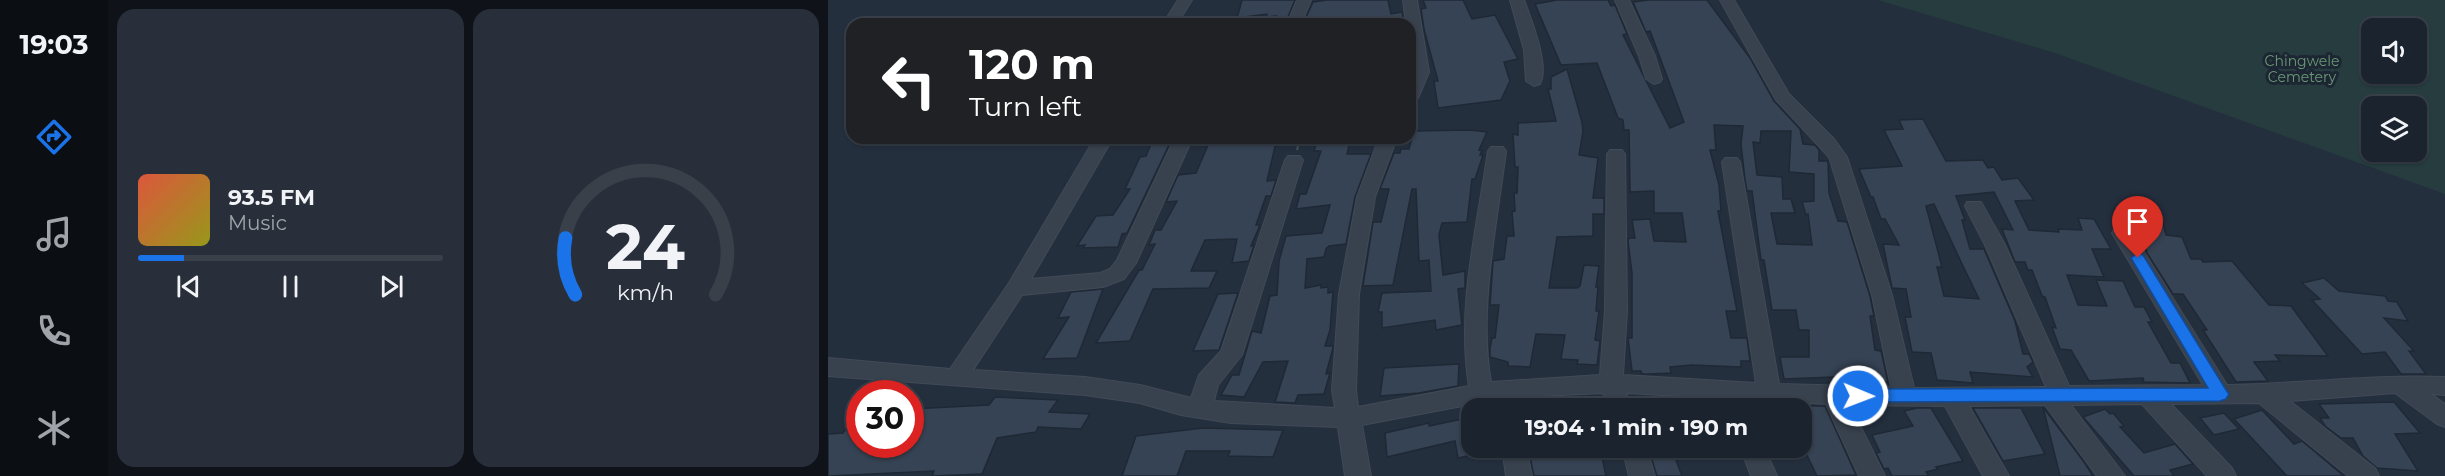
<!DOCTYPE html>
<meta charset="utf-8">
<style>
:root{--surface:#1b232e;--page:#282f3a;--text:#f1f3f6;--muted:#a0a4aa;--line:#39404a;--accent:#1a73e8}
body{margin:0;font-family:Montserrat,sans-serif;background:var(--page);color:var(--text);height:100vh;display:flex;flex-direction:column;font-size:22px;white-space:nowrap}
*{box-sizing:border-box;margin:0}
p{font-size:20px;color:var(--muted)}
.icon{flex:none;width:33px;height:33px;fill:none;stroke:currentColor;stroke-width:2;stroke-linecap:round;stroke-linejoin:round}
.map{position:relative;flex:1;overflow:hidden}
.side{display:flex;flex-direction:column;gap:9px;padding:9px;background:#0f1319;width:720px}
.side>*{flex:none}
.banner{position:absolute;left:18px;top:18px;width:570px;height:126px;border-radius:18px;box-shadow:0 2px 4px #0004,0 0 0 2px var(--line);background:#202124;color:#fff;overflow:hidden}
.tools{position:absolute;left:1533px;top:18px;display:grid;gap:12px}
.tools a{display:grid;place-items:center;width:66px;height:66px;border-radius:12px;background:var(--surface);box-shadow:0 2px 4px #0004,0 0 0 2px var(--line);font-size:30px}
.speed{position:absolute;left:18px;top:380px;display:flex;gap:12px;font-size:30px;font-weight:700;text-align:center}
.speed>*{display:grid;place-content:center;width:78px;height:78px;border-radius:50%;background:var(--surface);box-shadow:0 2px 4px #0004,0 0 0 2px var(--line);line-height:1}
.speed .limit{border:9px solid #d22;background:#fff;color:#111}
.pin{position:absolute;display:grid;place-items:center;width:51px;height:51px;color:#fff;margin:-62px -26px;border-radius:50% 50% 50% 0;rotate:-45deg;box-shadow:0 0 6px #0007}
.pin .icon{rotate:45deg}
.me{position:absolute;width:66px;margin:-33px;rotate:91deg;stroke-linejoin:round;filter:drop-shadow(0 0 4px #0008)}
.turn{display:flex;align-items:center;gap:21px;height:126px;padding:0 24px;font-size:27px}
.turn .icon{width:78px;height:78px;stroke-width:2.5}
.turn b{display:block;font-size:42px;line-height:51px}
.side .tile{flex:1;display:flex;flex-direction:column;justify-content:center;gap:9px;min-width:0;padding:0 21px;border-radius:18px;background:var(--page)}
.side .dial{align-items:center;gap:0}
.dial svg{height:156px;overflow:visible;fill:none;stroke:var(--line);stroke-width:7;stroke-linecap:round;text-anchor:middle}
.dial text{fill:var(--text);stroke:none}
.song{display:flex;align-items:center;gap:18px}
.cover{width:72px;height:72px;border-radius:9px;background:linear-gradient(135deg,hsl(10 70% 55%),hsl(60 70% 35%))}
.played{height:6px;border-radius:3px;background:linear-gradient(90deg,var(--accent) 15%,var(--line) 15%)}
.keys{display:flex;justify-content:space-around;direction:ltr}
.side .tiles{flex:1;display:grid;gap:9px;grid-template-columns:repeat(2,1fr)}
.trip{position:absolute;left:633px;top:398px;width:351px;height:60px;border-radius:18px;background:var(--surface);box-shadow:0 2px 4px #0004,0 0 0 2px var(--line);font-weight:700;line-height:60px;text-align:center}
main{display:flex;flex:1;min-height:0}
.menu{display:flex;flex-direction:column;width:108px;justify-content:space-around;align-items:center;background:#0b0e12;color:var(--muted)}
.menu .icon{width:42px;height:42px}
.menu .active{color:var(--accent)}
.menu b{font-size:27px;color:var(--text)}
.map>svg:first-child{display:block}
.green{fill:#263c3f;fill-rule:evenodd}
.building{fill:#364354;stroke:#1f2835;stroke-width:1.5;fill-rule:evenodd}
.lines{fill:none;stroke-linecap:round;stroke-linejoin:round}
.minor-casing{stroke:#414a57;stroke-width:2}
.path{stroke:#3f5557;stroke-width:2;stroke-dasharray:4 4;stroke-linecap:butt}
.minor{fill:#38414e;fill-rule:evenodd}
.route{fill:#1a73e8;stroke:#114b97;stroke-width:1.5}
.labels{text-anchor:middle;stroke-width:6;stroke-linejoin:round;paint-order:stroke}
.far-park-label{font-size:14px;fill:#6b9a76;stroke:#1d2633}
</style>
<main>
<nav class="menu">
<b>19:03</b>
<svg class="icon active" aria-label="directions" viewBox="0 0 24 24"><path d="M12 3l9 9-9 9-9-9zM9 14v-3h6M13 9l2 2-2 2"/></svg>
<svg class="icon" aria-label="music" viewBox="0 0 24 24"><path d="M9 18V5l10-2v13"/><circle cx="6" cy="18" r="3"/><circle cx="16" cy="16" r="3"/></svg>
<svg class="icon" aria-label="phone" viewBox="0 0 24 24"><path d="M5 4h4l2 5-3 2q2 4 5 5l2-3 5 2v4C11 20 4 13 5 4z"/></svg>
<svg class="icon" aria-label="climate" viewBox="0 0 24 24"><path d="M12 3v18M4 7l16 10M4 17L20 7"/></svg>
</nav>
<section class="side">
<div class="tiles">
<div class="tile">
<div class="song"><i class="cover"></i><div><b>93.5 FM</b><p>Music</p></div></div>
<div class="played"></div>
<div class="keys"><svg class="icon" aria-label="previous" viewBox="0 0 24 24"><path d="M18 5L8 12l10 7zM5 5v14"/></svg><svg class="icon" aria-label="pause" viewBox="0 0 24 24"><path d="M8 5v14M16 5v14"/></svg><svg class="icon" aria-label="next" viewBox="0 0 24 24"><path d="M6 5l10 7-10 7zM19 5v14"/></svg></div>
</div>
<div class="tile dial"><svg viewBox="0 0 100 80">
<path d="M14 69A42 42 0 1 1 86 69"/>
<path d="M14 69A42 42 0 0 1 9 40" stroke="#1a73e8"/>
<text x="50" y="56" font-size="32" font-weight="700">24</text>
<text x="50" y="72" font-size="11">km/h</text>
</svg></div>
</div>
</section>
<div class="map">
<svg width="1617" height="476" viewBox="0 0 1617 476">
<rect width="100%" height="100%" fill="#242f3e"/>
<path class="green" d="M1050,0H1617V194L1227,53ZM1544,28H1588V74H1544ZM1544,106H1588V152H1544Z"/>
<g class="building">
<path d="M414,0H467L457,24H445L448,16L439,17V14L409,18Z"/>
<path d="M499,0H560L563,14L574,12L576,24H475L485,2Z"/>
<path d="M595,0H635L644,19L667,15L690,59L676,62L682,81L673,100L610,108L606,81H610L596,29L593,9L598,8Z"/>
<path d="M729,0H780L783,6L787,5L799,34L795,35L842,128L856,122L822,31L818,32L805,2L821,0H879L922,58L946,101L972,129L975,144L987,145L991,150V161H1000L1001,193L1010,221L1019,222L1042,296L1046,316H1042L1047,350L1053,351L1060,382L1031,381V376L956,379L952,357H981V330H971L968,310H944L936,260H933L924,191H919L917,180L913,144L915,126L886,125L888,150H882L891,185L893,211H890L909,311H898L903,338H919L922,361H913V367L864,365L842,367L843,373L821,374H814L813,371H804L800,338H804V273L800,241L801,238H807L804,220L822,219L826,241L858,242L854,213H826V191L802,192L801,130H796L795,120L790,118L769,63L733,65L707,4ZM933,131H963L961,172L986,174V201L974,202L978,215L980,214L984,245L949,244L943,213H967L963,199H955L954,177L929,175L925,142L932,143Z"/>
<path d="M739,69L754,122L755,132L751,155L770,158L765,198H776V214H765V236L729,237L721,288H749L752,286L756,265L771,266L768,287H770L768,311H771L767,340L772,341L769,365L749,364L750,360L733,359L737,335L708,334L702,367L680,366V362L662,357V348L664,338H667L671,305H662L665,261L676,259L679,236H686L684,212L687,211L686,193H689L690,167H687L685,134L690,135V123L728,121L720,89H723V77Z"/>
<path d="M1095,119L1118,161L1155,160L1160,168L1166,167L1174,180L1190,178L1206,200L1187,201L1201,230L1231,232L1230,229L1254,230L1250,218L1266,219L1283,249H1264L1276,277L1239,275L1250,305L1279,306L1268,280L1295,281L1307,307H1316L1324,322H1320L1343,363H1352L1362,383L1316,382L1315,378L1261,381L1243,350L1232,349L1224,327L1228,328L1217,297L1214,296L1204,270H1200L1197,262H1187L1174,229L1185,230L1166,192L1128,196L1137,220H1134L1142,249H1156L1187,321L1195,354H1201L1205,362L1199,367L1205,377L1142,372L1145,383L1109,380L1103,353L1084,352L1077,317H1083L1078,289L1064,288L1055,244L1071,245L1057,219H1053L1045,197H1043L1031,169L1074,166L1056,130L1075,129L1071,120ZM1106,204L1134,264L1151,299L1116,296L1109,267H1114L1098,206Z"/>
<path d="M642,130L659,132L651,150L654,151L652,155H655L647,179H644L639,222L614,223L611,235L615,275L637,271V288L630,289L634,325L608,330L607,320L554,328V312H550L554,293L603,291L601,260L591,261L588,189H584L565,285L535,286L545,222H553L561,189H552L566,153H572L573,149H581L586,131Z"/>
<path d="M350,138L341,145L299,233L294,234L290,247L255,248L257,245L249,246L268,216L285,215L302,189H297L312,157L318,156L325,139Z"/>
<path d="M383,138H449L439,181L448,180L443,196H438L428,225H432L423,246L426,245L421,261L404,263L409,239L377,240L363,271H389L381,288L325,289L302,341L268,343L311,270H314L327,244L321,245L327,230H333L349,201L338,202L350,175L368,173Z"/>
<path d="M490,138H523L519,154H543L527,197L518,244L501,246L498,249L496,257L479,259L477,288L493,285V288L500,287V293L505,292L502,330L497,346H505V348L498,374L502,373L496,394L470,395L467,403L447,402L460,361L435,362L416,397L393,395L404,375H411L424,331L433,333L442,296L449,295L451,261L458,236L494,233L502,205L468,209L472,194H478L493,151H486Z"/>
<path d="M1310,219L1335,223L1338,235L1354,237L1363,259H1373L1375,262L1404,261L1441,305L1463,306L1500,356L1447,355L1452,361L1426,362L1440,381L1408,382L1375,330H1379L1355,294H1345L1319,253Z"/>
<path d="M1496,278L1511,291L1557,296L1560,301L1569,302L1580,321L1556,318L1586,351H1581L1598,374H1573L1557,352L1534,354L1484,300L1492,299L1474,283Z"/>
<path d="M275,289L249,358L215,359L241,317L230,318L243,292Z"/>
<path d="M410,293L391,350L365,351L390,294Z"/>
<path d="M631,364L630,386L591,393L552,396L556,368Z"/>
<path d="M167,397L230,400L221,412L262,414L253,429L210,427L208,432L169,438L154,474L104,476L106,471L0,476V434L15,433L22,423H32V444H82V409L161,405Z"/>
<path d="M802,397H822L823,408H806Z"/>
<path d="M1566,402L1592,433L1567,434L1590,471L1549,468L1535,456L1525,438H1513L1497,426L1492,418H1501L1491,404Z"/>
<path d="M974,406H997L1028,475L989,476L975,447H979L974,434Z"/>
<path d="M1215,407L1256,462L1265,476H1232Z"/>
<path d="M1089,408H1103L1135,461L1108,467L1110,469L1098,472L1101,476H1064L1060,468L1056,469L1048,453L1052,452L1044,435L1085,426L1076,411Z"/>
<path d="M1145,408H1193L1217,454L1175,461Z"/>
<path d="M1277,409L1282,414L1285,413L1296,426L1292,427L1316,453L1347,444L1365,464L1342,470L1346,476H1306L1255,417Z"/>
<path d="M1434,410L1466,444L1474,441L1516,476H1459L1406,419Z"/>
<path d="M1396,413L1411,429L1386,435L1372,418Z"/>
<path d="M644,417V455L630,458L627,441L559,457L557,433L601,423V426Z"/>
<path d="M375,428L455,430L445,457L400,456L402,451H358L349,476H294L308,436Z"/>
<path d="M700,447H772L778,476H706Z"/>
<path d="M820,447H880L881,453L848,460L854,476H829Z"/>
</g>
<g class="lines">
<g class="minor-casing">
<g id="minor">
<path d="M350,0H364L349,24H335Z"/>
<path d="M469,0H483L473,24H459Z"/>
<path d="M575,0H589L601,72L590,98L582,103V79L585,72L582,24H578Z"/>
<path d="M682,0H696C703,19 722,66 712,84L706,86L698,81L696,50Z"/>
<path d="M787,0H801L827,56L834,79L832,82L826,84L818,79L811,56Z"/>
<path d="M892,0H906L961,94L1006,139L1019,157L1064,295L1086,388L1218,387L1157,245L1137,206L1139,202H1153L1177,245L1241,386L1375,385L1284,233L1287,228L1294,227L1301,228L1399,385C1472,384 1544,374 1617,377V395L1603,394L1617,404V427L1609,424L1567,393L1462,401L1547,468L1551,476H1520L1431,403L1343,404L1404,468L1408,476H1379L1314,404L1243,405L1297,476H1269L1217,405L1141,406L1181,476H1155L1117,406L1022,405L1057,476H1031L998,404L798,393L804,408H780L775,393L688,397L691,408H667L666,400L534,425L543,476H517L510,427L403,423L353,415L312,403L257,395L0,376V358L122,369L181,283L267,138H285L203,279L272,273L282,269L289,260L343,146L346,142H358L361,146L308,263L296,279L275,287L194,295L145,370L257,377L312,385L363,398L371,375L393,351L457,160L460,156H472L475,160L414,355L390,385L386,401L507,408L504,390L511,294L529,197L551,138H569L547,197L531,294L528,390L530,407L641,386C628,308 649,228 660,151L663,147H675L678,151C669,225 650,309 663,382L772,375L777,311L779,154L782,150H794L797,154L799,311L795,375L928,383L894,162L897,158H909L912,162L951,384L1063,387L1044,295L1001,157L948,100Z"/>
<path d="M674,447H698L704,476H678Z"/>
<path d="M794,447H818L827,476H801Z"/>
<path d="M912,447H936L949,476H923Z"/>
</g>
</g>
<path class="path" d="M469,150L472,138"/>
<use href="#minor" class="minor"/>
</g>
<path class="route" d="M1310,253L1315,255L1398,390L1401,394L1398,399L1392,401L1030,402L1024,400L1022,396L1024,391L1030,389L1380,388L1303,258Z"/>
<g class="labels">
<g class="far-park-label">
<text x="1474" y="66">Chingwele<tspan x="1474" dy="16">Cemetery</tspan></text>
</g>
</g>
</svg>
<div class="tools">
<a><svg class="icon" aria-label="sound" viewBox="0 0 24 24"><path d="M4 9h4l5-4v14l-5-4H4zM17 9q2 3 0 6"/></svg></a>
<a><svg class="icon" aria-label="layers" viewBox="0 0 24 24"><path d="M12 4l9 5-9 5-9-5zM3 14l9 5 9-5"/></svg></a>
</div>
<div class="speed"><div class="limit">30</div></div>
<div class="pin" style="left:1310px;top:258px;background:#d93025"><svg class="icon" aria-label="arrive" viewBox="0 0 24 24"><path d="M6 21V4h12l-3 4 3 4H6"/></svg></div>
<svg class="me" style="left:1030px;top:396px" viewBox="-20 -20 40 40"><circle r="17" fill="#1a73e8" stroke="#fff" stroke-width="3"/><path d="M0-11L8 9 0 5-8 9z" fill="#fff"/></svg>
<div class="trip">19:04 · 1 min · 190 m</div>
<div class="banner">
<div class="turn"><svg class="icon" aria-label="left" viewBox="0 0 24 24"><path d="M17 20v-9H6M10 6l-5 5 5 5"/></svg><div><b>120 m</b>Turn left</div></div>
</div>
</div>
</main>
